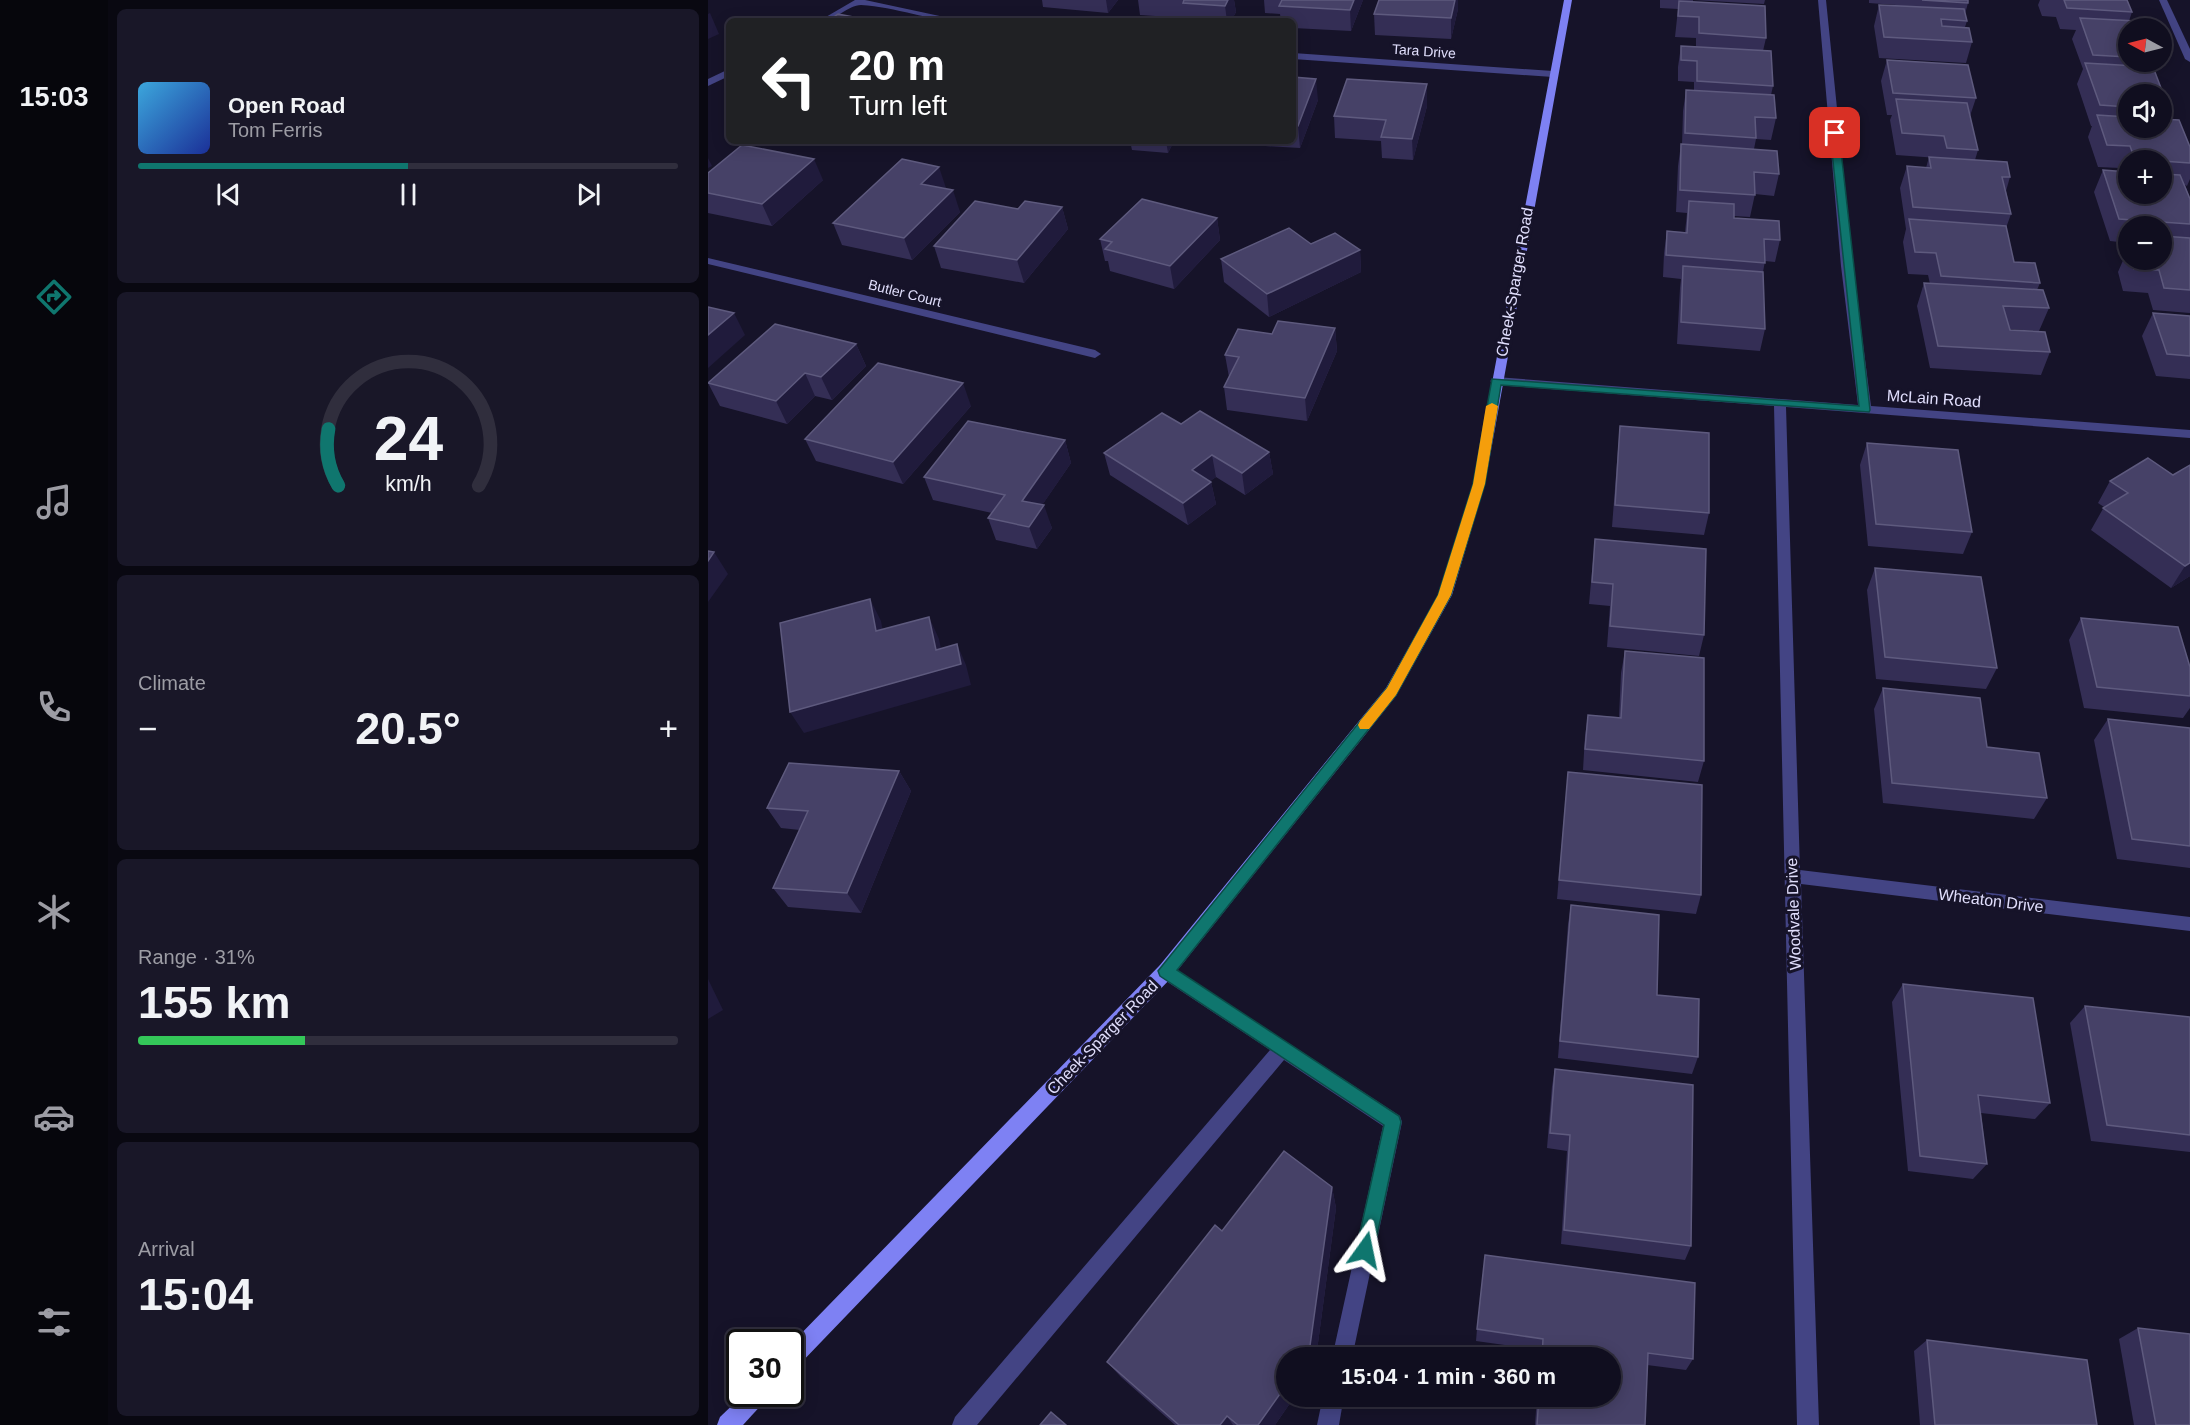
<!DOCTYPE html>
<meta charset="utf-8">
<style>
:root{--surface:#100e1f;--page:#191728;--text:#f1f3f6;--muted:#9c9ca4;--line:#302e3d;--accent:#0f766e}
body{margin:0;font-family:Helvetica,sans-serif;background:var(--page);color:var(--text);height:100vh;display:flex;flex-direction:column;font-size:22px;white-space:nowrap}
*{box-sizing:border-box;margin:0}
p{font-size:20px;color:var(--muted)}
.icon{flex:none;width:33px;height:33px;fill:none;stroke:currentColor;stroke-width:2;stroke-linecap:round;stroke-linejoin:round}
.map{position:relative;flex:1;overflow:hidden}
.sheet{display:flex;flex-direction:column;gap:9px;padding:9px;background:#090811;width:600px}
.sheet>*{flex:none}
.guide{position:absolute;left:18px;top:18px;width:570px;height:126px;border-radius:9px;box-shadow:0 3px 15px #0003,0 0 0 2px var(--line);background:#202124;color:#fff;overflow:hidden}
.needle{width:39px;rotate:277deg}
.controls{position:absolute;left:1410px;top:18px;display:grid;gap:12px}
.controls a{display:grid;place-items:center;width:54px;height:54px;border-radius:50%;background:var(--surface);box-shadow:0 3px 15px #0003,0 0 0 2px var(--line);font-size:30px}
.speed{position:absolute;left:18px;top:1329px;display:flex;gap:12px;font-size:30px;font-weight:700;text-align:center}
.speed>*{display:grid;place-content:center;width:78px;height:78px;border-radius:50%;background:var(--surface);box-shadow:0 3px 15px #0003,0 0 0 2px var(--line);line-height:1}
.speed .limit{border:3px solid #111;border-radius:9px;background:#fff;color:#111}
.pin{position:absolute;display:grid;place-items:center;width:51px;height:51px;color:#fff;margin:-26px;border-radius:12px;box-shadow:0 3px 9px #0006}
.me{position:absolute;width:66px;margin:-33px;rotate:12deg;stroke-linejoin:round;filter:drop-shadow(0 0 4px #0008)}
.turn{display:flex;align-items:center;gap:21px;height:126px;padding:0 24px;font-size:27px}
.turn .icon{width:78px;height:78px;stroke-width:2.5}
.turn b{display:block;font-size:42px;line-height:51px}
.big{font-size:45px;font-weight:600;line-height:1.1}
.sheet .widget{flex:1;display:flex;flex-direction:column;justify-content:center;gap:9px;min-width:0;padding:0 21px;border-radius:9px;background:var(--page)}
.sheet .dial{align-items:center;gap:0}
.dial svg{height:156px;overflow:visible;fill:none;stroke:var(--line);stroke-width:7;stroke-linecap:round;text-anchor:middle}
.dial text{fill:var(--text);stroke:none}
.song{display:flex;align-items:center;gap:18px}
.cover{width:72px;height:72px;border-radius:9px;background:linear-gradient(135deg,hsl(200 70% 55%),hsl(230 70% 35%))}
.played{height:6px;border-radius:3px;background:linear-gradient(90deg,var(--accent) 50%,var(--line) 50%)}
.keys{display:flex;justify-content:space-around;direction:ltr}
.heat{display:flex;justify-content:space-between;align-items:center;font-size:33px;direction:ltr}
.charge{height:9px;border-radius:4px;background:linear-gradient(90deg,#34c759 31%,var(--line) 0)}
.trip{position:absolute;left:568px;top:1347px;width:345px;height:60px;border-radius:30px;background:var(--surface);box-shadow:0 3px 15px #0003,0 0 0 2px var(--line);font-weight:600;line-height:60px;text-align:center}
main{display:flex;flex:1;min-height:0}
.tab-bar{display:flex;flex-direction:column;width:108px;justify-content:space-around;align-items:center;background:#06060c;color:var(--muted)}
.tab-bar .icon{width:42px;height:42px}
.tab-bar .on{color:var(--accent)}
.tab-bar b{font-size:27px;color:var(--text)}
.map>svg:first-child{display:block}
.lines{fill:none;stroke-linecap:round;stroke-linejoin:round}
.street{fill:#434484;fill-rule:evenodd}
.secondary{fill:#7e81f3;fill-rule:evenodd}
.wall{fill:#342e55;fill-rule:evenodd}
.shaded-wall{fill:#201b3c}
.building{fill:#464167;stroke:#5e5a7e;stroke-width:1.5}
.route{fill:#0f766e;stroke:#0a4d48;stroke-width:1.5}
.slow{fill:#f59e0b}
.labels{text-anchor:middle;stroke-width:6;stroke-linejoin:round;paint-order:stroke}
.far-street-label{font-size:14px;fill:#e0defc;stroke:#161329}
.street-label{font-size:16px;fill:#e0defc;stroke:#161329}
</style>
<main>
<nav class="tab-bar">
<b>15:03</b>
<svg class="icon on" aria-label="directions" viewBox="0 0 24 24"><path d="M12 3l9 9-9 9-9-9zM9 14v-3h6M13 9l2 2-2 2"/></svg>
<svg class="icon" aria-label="music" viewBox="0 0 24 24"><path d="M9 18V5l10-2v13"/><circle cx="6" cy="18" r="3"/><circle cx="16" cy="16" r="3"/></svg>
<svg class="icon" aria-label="phone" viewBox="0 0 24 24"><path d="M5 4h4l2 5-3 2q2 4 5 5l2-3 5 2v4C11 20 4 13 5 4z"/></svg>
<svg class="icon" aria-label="climate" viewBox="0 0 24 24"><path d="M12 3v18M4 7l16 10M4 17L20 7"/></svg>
<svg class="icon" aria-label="car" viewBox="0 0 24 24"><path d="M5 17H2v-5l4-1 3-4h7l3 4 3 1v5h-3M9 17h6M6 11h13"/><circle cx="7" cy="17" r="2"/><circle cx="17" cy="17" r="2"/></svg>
<svg class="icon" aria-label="filters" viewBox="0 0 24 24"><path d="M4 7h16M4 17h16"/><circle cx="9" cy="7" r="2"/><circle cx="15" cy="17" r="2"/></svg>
</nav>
<section class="sheet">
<div class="widget">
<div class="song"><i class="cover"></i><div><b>Open Road</b><p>Tom Ferris</p></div></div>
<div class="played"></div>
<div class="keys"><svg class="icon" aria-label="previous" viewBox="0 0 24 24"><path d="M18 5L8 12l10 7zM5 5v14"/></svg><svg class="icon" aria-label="pause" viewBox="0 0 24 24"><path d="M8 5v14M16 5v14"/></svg><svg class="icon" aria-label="next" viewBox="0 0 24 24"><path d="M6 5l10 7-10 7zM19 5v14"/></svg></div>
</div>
<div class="widget dial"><svg viewBox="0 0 100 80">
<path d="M14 69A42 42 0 1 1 86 69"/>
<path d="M14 69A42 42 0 0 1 9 40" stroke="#0f766e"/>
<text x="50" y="56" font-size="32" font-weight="700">24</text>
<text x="50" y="72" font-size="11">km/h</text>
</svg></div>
<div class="widget"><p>Climate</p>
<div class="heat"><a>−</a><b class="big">20.5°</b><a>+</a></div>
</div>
<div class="widget"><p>Range · 31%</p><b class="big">155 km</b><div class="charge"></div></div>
<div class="widget"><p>Arrival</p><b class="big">15:04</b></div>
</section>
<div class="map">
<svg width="1482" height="1425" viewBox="0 0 1482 1425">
<rect width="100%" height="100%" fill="#161329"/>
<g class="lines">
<g class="street">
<path d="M147,0H157L255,21C221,21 188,7 153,5C140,5 128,21 111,21Z"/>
<path d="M1110,0H1118L1145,266L1163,406L1482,430V438L1078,407L1092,870L1482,917V931L1093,884L1111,1425H1089L1066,406L788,385L782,381L788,377L1150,405L1133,266Z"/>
<path d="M1451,0H1459L1482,49V62L1477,59Z"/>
<path d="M585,53L845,71L850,74L845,77L585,59Z"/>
<path d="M21,69V76L0,86V79Z"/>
<path d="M0,258L387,350L393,354L387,358L0,264Z"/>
<path d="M458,963L692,1116L694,1122L644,1358H624L675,1126L576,1060L269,1425H244L247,1417L562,1050L452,977L449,971L452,965Z"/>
<path d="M615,1396H636L631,1425H609Z"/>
</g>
<g class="secondary">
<path d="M856,0H864L777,484L744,595L688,696L464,977L89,1367L82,1370V1345L452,965L678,688L730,595L765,484Z"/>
<path d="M36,1394H61L57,1401L35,1425H9L12,1417Z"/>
</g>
</g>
<g class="wall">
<path d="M334,0H410L400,13L335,7Z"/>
<path d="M430,0H526L528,12L523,21H477V18L432,15Z"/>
<path d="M556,0H655L643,31L585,28V21H573L572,14L557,13Z"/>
<path d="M952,0H985V2L1058,38L1055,51L1065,86L1063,95L1068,118L1063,140L1048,139L1046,149L1071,174L1066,196L1047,194L1042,217L1026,216V218L1072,240L1067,262L1057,261L1055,272L1057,329L1052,351L969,344L972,288L973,279L955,277L956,253L959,231L977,232L979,213L968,212L970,166L973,144L974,145L975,111L978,90H986V82L970,81V67L973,46L988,47V38L967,37L970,9L952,8Z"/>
<path d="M985,0H1057L1056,4Z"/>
<path d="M1161,0H1260V3L1257,14L1259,21L1257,27L1264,42L1258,63L1171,58L1166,26L1171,5L1188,6V5L1161,3Z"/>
<path d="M1332,0H1419L1424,12L1421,21L1420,62H1442L1440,67L1461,109L1457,119L1482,147V179L1479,186L1477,185L1482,199V313L1445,310L1440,293L1415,291L1410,272L1420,249V260H1454V226H1420V243L1402,241L1386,192L1395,170L1414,172L1412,168L1390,167L1380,137L1384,126H1383L1369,84L1375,69L1364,39L1368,30L1352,29L1348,17L1334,16L1330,5ZM1420,94H1454V128H1420ZM1420,160H1454V194H1420Z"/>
<path d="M750,9L743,39L667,35L666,14Z"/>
<path d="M1179,60L1268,98L1262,116L1270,150L1267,160L1302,177L1298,191L1303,214L1298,228L1306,262L1332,283L1329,290L1341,308L1331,331L1302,329L1342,352L1333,375L1222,368L1209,306L1216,283L1222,284L1220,275L1200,274L1195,242L1198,229L1192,188L1199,166L1218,168L1221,157L1230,158L1188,155L1182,120L1184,115H1179L1173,81Z"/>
<path d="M585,77L610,100L592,148L557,146L556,141H585Z"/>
<path d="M719,106L705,160L674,158L673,141L627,138L626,116Z"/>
<path d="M422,141H466L460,153L424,150Z"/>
<path d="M0,173L115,180L64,226L0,213Z"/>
<path d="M238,188L252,212L204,260L134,245L125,223Z"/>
<path d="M354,207L360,229L316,283L233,268L226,246L310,209Z"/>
<path d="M509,218L512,240L466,289L402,271L400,261H397L392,239Z"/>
<path d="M603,244L652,250L653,272L561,317L516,282L513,259Z"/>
<path d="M1445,313L1482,316V379L1448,376L1434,336Z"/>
<path d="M627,328L629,351L599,421L519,410L516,387L521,377L517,355L564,334Z"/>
<path d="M148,344L158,366L124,400L107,396L79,424L12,406L0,383Z"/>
<path d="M263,406L195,484L108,461L97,439Z"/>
<path d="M473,424L561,452L565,474L537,495L508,477L502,481L503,482L508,504L480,525L402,475L396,453Z"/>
<path d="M912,426L1001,513L996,535L904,527L910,449Z"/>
<path d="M357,440L363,463L334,505L344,528L329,549L288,540L280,518L284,513L225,500L216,477Z"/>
<path d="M1159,443L1264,532L1255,554L1160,546L1152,465Z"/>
<path d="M1482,465V576L1463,588L1383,530L1396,507L1390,503L1402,481L1465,475Z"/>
<path d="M887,539L996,635L991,656L899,647L902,606L881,604Z"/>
<path d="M1167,568L1289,668L1278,689L1168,679L1159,590Z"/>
<path d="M1373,618L1482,667V708L1475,718L1376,708L1361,640Z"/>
<path d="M917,651L996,761L990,782L875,770L877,736L880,715L911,717L913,673Z"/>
<path d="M1175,688L1279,747L1339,798L1326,819L1175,803L1166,709Z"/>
<path d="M1400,719L1482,728V868L1409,859L1386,740Z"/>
<path d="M191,771L203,791L153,913L80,907L65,888L92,830L73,828L59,808Z"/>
<path d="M860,772L993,895L988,914L849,899Z"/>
<path d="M863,905L949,995L990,1057L984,1074L850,1058L860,924Z"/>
<path d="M1195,984L1342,1103L1327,1119L1273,1113L1279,1164L1265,1179L1200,1171L1184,1002Z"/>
<path d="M1377,1006L1482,1017V1152L1383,1141L1362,1023Z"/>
<path d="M847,1069L983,1246L977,1260L853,1244L859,1151L839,1148L844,1086Z"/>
<path d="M624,1187L628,1208L608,1358H579V1396H587L567,1425H467L413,1377L399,1362L514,1231Z"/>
<path d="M1430,1328L1482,1425H1426L1411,1339Z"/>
<path d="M769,1329L985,1359L978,1370L939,1365L937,1425H827L829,1396H903V1358H832V1350L768,1341Z"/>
<path d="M1219,1340L1389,1425H1212L1206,1351Z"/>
</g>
<g class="shaded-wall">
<path d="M398,0H410L400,13Z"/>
<path d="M520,0H526L528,12L523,21H519L517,6Z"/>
<path d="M646,0H655L643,31L642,10Z"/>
<path d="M747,0H750V9L743,39V18Z"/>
<path d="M2,13L11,34L0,39V14Z"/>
<path d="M608,79L610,100L592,148L590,126Z"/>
<path d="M719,84V106L705,160L704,139Z"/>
<path d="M458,141H466L460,153Z"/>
<path d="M0,158L4,166L0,168Z"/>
<path d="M106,159L115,180L64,226L54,204Z"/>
<path d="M231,167L238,188L213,184Z"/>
<path d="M245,190L252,212L204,260L196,238Z"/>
<path d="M354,207L360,229L316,283L309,260Z"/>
<path d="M509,218L512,240L466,289L462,266Z"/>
<path d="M652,250L653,272L561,317L559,294Z"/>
<path d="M26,313L37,335L0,368V335Z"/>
<path d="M627,328L629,351L599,421L597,398Z"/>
<path d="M148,344L158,366L124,400L113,377Z"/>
<path d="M97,373L107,396L79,424L68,401Z"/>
<path d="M255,383L263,406L195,484L185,462Z"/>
<path d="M357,440L363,463L322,523L314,501Z"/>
<path d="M561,452L565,474L537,495L534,473Z"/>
<path d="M504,455L508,477L488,492L484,470Z"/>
<path d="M503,482L508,504L480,525L475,503Z"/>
<path d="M336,505L344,528L329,549L321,527Z"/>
<path d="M6,552L20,574L0,602V561Z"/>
<path d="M1482,563V576L1463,588L1477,566Z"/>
<path d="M162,599L173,621L179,653L168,631Z"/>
<path d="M221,617L231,639L237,669L249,644L258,665L263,685L96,733L82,712L228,650Z"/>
<path d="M191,771L203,791L153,913L139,893Z"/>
<path d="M0,979L15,1010L0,1019Z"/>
<path d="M624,1187L628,1208L608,1358H598Z"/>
<path d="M579,1384V1396H587L567,1425H550Z"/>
<path d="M519,1416L525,1425H512Z"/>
</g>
<g class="building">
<path d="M476,0H520L517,6L475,3Z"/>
<path d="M574,0H646L642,10L571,6Z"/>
<path d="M671,0H747L743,18L666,14Z"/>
<path d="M1214,0H1260V3Z"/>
<path d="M1356,0H1419L1424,12L1359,8Z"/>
<path d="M971,1L1057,6L1058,38L991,33V17L970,16Z"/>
<path d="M1171,5L1256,9L1259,21L1233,19L1234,26L1261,28L1264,42L1176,37Z"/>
<path d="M130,14L166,21H120Z"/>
<path d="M1372,18L1428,21L1431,28H1420V57L1385,55Z"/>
<path d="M973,46L1063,51L1065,86L989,81V61L973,60Z"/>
<path d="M1179,60L1260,65L1268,98L1185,93Z"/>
<path d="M1377,63L1445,67L1461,109H1454V94H1420V107L1392,105Z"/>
<path d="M585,77L608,79L590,126H585Z"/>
<path d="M639,79L719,84L704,139L673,137L678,120L626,116Z"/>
<path d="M978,90L1066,95L1068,118L1047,117L1048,138L977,133Z"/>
<path d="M1188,99L1259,103L1270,150L1239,148L1236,136L1194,133Z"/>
<path d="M1389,115L1420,117V128H1454V119L1471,120L1482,147V163L1454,161V160H1427L1422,146L1399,145Z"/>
<path d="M973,144L1069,151L1071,174L1046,172L1047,195L972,190Z"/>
<path d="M34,145L106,159L54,204L0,193V173Z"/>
<path d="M1221,157L1299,162L1302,177H1294L1303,214L1205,207L1199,166L1223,168Z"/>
<path d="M194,159L231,167L213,184L245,190L196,238L125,223Z"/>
<path d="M1395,170L1420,172V194H1454V174L1472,175L1482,199V224L1411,219Z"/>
<path d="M434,199L509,218L462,266L397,249L404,242L392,239Z"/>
<path d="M267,201L310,209L317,201L354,207L309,260L226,246Z"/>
<path d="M981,201L1026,204V218L1071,221L1072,240L1056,239L1057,263L958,255L959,231L979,233Z"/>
<path d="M1201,219L1298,226L1306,262L1327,263L1332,283L1233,276L1228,253L1207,252Z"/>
<path d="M581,228L603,244L627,233L652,250L559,294L513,259Z"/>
<path d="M1454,236L1482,238V290L1456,288L1451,270L1426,269L1423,260H1454Z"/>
<path d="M975,266L1055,272L1057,329L973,322Z"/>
<path d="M1216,283L1335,290L1341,308L1295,306L1302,330L1337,332L1342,352L1230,346Z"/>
<path d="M0,307L26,313L0,335Z"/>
<path d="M1445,313L1482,316V356L1459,354Z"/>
<path d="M570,321L627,328L597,398L516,387L531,357L517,355L530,329L564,334Z"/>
<path d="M67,324L148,344L113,377L97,373L68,401L0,383Z"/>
<path d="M170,363L255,383L185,462L97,439Z"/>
<path d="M492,411L561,452L534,473L504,455L484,470L503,482L475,503L396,453L454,413L473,424Z"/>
<path d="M260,421L357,440L314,501L336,505L321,527L280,518L297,495L216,477Z"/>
<path d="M912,426L1001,433V513L907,505Z"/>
<path d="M1159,443L1250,450L1264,532L1168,524Z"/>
<path d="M1440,458L1465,475L1482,465V563L1477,566L1395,508L1420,493L1402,481Z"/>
<path d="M887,539L998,549L996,635L902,626L905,584L884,582Z"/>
<path d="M0,551L6,552L0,561Z"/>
<path d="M1167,568L1273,577L1289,668L1177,657Z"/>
<path d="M162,599L168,631L221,617L228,650L249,644L253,664L82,712L72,623Z"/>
<path d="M1373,618L1470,627L1482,667V696L1389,687Z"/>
<path d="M917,651L996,658V761L877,749L880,715L913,718Z"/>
<path d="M1175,688L1272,698L1279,747L1331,753L1339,798L1184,783Z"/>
<path d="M1400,719L1482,728V846L1424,839Z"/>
<path d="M81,763L191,771L139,893L65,888L100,811L59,808Z"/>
<path d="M860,772L994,785L993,895L851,880Z"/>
<path d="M863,905L951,915L949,995L991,999L990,1057L852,1041Z"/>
<path d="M1195,984L1325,998L1342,1103L1270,1095L1279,1164L1212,1156Z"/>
<path d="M1377,1006L1482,1017V1135L1399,1125Z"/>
<path d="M847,1069L985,1085L983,1246L856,1230L862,1135L842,1133Z"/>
<path d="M576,1151L624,1187L601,1353L598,1358H579V1384L550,1425H530L519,1416L512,1425H471L399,1362L507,1225L514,1231Z"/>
<path d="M777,1255L987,1283L985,1359L940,1353L937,1425H829L831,1396H903V1358H834L835,1339L769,1329Z"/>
<path d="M1430,1328L1482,1334V1425H1448Z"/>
<path d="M1219,1340L1379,1360L1389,1425H1227Z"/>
<path d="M343,1412L358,1425H332Z"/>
</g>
<path class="route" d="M1127,130L1131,133L1162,410L1161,412L793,385L777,484L743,595L688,695L469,970L691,1116L693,1122L666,1250L664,1257L657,1259L651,1257L648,1250L676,1125L452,976L450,971L679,688L730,595L765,484L784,379L1151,406L1122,133Z"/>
<path class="slow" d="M784,403L790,406L777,484L743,595L688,695L661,729H652L650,725L652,721L679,688L730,595L765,484L778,406Z"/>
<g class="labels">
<g class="far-street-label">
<text transform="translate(716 51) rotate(4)" y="5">Tara Drive</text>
<text transform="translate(197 293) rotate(14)" y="5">Butler Court</text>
</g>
<g class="street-label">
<text transform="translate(806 282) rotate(-80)" y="6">Cheek-Sparger Road</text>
<text transform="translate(1226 398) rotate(4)" y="6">McLain Road</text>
<text transform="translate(1283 900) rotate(7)" y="6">Wheaton Drive</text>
<text transform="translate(1085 914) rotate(-92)" y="6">Woodvale Drive</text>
<text transform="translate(394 1037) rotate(-46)" y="6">Cheek-Sparger Road</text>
</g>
</g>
</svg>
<div class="controls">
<a><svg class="needle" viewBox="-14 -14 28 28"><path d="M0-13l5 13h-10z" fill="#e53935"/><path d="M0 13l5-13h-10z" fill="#9c9ca4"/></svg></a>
<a><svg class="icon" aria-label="sound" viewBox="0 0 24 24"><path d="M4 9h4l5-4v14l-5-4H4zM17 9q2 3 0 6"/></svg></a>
<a>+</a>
<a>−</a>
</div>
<div class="speed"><div class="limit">30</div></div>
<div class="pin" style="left:1127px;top:133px;background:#d93025"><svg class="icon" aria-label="arrive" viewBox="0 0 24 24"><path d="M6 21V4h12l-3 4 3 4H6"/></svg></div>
<svg class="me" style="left:657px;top:1250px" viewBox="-20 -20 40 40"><path d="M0-17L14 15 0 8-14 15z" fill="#0f766e" stroke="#fff" stroke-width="4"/></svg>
<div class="trip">15:04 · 1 min · 360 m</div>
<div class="guide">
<div class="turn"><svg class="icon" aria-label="left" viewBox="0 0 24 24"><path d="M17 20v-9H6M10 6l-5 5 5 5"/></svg><div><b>20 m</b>Turn left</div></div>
</div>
</div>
</main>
